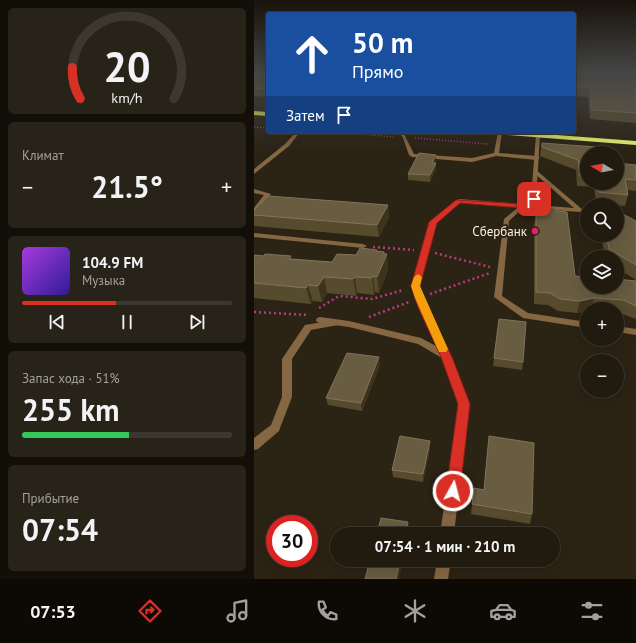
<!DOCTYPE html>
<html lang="ru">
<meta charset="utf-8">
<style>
:root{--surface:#201a0f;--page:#282318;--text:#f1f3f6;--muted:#a2a19e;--line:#3d382f;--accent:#d93025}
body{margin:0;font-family:"PT Sans",sans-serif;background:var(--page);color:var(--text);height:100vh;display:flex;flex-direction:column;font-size:15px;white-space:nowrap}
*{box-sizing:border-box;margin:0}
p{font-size:13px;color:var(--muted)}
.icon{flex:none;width:22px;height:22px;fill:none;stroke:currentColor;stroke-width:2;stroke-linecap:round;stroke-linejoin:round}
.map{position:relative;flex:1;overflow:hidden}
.sheet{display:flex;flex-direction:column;gap:8px;padding:8px;background:#120e08;width:254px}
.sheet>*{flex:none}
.banner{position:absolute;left:12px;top:12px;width:310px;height:122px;border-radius:4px;box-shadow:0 4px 16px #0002,0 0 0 1px var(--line);background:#1a4fa0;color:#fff;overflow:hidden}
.needle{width:26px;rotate:279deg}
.fabs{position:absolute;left:326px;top:146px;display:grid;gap:8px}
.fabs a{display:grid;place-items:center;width:44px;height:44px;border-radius:50%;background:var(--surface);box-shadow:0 4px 16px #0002,0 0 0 1px var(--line);font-size:20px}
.speed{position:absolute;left:12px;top:515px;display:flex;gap:8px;font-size:20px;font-weight:700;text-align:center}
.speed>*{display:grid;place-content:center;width:52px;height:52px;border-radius:50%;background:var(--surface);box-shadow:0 4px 16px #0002,0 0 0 1px var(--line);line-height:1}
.speed .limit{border:6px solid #d22;background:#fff;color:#111}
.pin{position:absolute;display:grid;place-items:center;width:34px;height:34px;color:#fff;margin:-17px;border-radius:8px;box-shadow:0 2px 6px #0006}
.me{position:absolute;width:44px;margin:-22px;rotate:7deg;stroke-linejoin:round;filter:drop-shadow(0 0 3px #0008)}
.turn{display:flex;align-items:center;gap:14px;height:84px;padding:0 20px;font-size:18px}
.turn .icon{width:52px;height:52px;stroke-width:2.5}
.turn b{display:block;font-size:28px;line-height:34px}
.then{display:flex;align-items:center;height:38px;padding:0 20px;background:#0003;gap:8px;font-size:15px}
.big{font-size:30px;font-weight:600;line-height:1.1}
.sheet .card{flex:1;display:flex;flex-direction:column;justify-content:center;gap:6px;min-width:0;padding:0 14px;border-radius:6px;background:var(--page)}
.sheet .dial{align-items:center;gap:0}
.dial svg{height:104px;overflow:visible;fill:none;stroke:var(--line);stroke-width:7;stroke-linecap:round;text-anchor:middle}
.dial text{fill:var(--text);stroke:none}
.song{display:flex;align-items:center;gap:12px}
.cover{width:48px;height:48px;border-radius:6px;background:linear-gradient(135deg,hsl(280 70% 55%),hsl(250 70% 35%))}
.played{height:4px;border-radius:2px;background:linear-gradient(90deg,var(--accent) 45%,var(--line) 45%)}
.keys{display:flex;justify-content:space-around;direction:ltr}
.heat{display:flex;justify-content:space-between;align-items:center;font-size:22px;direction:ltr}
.charge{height:6px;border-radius:3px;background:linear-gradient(90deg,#34c759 51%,var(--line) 0)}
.trip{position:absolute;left:76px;top:527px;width:230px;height:40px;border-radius:20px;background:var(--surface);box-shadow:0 4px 16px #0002,0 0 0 1px var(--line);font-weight:600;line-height:40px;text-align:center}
.menu{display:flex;height:64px;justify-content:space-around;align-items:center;background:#0d0a06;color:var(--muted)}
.menu .icon{width:28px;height:28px}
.menu .on{color:var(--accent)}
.menu b{font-size:18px;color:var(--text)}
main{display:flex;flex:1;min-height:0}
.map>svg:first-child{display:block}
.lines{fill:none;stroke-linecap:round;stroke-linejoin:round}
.path-far1{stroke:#b53b80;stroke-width:1.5;stroke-dasharray:1 2;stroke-linecap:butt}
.path{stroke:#b53b80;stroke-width:2.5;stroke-dasharray:2 3;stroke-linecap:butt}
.lane{fill:#866743;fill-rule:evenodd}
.street{fill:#866743;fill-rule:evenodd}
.primary{fill:#e3f470;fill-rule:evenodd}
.wall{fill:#574b2e}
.shaded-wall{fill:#3e331c}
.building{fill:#685c41;stroke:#80745a}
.route{fill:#d93025;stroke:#8d1f18}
.slow{fill:#f59e0b}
.poi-dot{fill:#ed1b6f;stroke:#2b2314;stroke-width:1.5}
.labels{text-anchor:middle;stroke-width:4;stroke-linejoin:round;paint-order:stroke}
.poi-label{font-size:13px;fill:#fdf1e0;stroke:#2b2314;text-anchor:end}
</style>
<main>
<section class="sheet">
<div class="card dial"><svg viewBox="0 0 100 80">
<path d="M14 69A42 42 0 1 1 86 69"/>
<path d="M14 69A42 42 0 0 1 8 45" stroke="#d93025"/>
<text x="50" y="56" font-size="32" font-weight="700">20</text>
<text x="50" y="72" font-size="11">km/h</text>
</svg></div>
<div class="card"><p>Климат</p>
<div class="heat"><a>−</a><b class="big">21.5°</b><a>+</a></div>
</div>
<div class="card">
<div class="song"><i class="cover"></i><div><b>104.9 FM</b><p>Музыка</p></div></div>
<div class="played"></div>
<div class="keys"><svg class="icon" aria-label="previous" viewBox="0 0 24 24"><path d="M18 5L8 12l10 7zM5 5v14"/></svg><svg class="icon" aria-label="pause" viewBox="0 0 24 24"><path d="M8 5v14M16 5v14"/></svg><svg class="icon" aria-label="next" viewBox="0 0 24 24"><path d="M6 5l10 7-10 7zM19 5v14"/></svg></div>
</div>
<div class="card"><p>Запас хода · 51%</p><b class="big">255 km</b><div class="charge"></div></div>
<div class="card"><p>Прибытие</p><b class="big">07:54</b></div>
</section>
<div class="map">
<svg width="382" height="579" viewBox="0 0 382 579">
<rect width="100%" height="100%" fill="#2b2314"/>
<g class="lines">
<g class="path-far1">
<path d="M0,127L14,128"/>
<path d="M82,132L140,137"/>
<path d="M161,138L234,144"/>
</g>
<g class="path">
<path d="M119,247L160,250"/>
<path d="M181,253L236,267"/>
<path d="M176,294L236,273"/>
<path d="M65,308L85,296L118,299L149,290"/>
<path d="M0,312L55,315"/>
<path d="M115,317L155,302"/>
</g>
<g class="lane">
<path d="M42,132H46L35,146L0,174V169L31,144Z"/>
<path d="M145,132H149L160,154L218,158L240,153L244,132H248L245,153L283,156L286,158L283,160L242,156L218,162L158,157L155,155L149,138Z"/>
<path d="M282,170L329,210L326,212L269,208L255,221L248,296L274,313L333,322V328L269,318L240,297L250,219L268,204L320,208L280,173L279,172Z"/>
<path d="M0,189L17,194L2,213L0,214V208L10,195L0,193Z"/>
<path d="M0,233L109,244L113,246L109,248L0,237Z"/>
<path d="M81,320L84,321L85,323L84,325L57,330L38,359V397L26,428L25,431L4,449L0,450V438L17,425L28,397V359L30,356L51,325Z"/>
<path d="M363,326L382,329V335L363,332Z"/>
</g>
<g class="street">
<path d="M284,134L286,135L282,200L268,208L206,203L182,223L165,286L172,307L197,356L215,404L200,534H186L205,404L188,358L164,344L95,327L66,323L63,322L62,320L63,318L66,317L95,321L167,338L182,346L164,307L157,286L176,222L205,199L267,204L277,198L282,135Z"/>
<path d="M183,560H197L194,579H180Z"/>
</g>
<g class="primary">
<path d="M0,111L14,112V116L0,115Z"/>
<path d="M238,132H263L382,141V145L241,134Z"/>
</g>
</g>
<g class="wall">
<path d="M14,71V97L0,96V72Z"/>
<path d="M320,71H382V123L336,119L334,97L320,96Z"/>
<path d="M288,143L333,153V183H363L382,165V191L373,190L374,195L371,206L351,204L353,205H344L345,203H342L340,187L323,186L322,170L286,156Z"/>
<path d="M182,155V161L181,163H182V169L176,182L154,180V174Z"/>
<path d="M134,205L135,217L125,237L0,226V210Z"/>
<path d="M302,211L321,276L382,281V319L363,312V309H333V311L323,313L304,311L294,305L280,304V226L282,215Z"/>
<path d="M382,221V280L363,268V257H351L347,235H363Z"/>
<path d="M123,251L133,254L134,270L125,293L121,292L120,295L103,293L102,296L73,293L68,302L59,301L57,304L0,298V255L78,262L102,255Z"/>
<path d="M245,319L269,362L268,370L239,366Z"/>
<path d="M126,365L108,411L74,405L72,398Z"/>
<path d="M176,448L169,482L139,477L138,470Z"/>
<path d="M220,488L278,514L276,524L217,514Z"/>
</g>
<g class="shaded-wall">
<path d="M182,155V161L179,169L178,163Z"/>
<path d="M182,163V169L176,182V175Z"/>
<path d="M134,205L135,217L125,237L123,225Z"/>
<path d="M130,252L131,258L133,254L134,270L125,293L123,277Z"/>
<path d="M119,276L121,292L120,295L118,278Z"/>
<path d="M70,277L73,293L68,302L64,286Z"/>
<path d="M101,277L103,293L102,296L99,279Z"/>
<path d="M54,285L59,301L57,304L52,288Z"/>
<path d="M340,298L337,309H333V311L323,313L326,301Z"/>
<path d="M125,357L126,365L108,411L107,403Z"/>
<path d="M176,441V448L169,482V474Z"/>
<path d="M154,522L155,529L154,534H152Z"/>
<path d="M146,560H149L145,579H142Z"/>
</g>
<g class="building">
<path d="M2,71H14V89L0,88V72Z"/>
<path d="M320,71H382V113L338,110L336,88L320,87Z"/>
<path d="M288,143L356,148L357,153H333V176H326L324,160L288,147Z"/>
<path d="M165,153L182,155L178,163H182L176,175L154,174Z"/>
<path d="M363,163L382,165V180L371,179L374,195L344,192L343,183H363Z"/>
<path d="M14,196L134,205L123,225L0,215V210Z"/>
<path d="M345,201L353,205H346Z"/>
<path d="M290,207L302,208V211L313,212L321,276L333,277V287H363V279L382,281V306L369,300L340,298L326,301L306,299L296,293L282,292V215Z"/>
<path d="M363,211L382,221V265L355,249L352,235H363Z"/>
<path d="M106,248L123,250L122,251L130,252V254H133L123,277L119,276L118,278L101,277L99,279L70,277L64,286L54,285L52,288L0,283V255L10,256L11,254L37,256L35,259L78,262L83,254L102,255Z"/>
<path d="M245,319L272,322L269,362L240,358Z"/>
<path d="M93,353L125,357L107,403L72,398Z"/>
<path d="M146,436L176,441L169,474L138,470Z"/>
<path d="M235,436L280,443L278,514L218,504L220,488L230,490Z"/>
<path d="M127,518L154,522L152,534H123Z"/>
<path d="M116,560H146L142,579H111Z"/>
</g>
<linearGradient id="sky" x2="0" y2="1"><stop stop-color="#18130b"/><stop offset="0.47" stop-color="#444545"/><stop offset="1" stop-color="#444545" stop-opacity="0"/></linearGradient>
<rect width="382" height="152" fill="url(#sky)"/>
<path class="route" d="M280,197L283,198V201L268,208L206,203L183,223L166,286L173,307L198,357L216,404L206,491L204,496L199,498L194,496L192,491L204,404L187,357L164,307L157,286L175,222L202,200L267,204Z"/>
<path class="slow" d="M164,274L168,277L166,286L194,349L192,352H185L161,298L157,286L160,277Z"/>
<circle class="poi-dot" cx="281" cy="231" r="4"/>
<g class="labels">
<g class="poi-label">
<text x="273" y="236">Сбербанк</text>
</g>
</g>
</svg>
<div class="fabs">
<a><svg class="needle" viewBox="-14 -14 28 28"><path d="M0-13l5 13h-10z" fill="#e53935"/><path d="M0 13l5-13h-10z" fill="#a2a19e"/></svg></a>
<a><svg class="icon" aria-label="search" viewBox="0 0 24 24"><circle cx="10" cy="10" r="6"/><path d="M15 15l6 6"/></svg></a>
<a><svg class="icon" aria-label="layers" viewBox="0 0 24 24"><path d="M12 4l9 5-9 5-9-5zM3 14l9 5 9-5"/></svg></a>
<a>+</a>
<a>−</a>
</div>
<div class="speed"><div class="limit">30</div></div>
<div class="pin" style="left:280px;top:199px;background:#d93025"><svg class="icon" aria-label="arrive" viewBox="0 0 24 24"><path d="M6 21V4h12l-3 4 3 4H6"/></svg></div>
<svg class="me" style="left:199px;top:491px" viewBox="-20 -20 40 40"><circle r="17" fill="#d93025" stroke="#fff" stroke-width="3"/><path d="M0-11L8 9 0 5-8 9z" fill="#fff"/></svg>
<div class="trip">07:54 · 1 мин · 210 m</div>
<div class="banner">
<div class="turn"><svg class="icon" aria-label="ahead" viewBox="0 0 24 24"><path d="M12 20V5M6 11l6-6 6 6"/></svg><div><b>50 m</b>Прямо</div></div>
<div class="then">Затем<svg class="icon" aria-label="arrive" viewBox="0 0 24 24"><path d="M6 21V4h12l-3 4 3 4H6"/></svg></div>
</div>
</div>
</main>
<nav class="menu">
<b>07:53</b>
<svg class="icon on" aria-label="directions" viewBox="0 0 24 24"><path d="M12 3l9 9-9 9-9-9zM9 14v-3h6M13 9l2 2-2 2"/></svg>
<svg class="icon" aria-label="music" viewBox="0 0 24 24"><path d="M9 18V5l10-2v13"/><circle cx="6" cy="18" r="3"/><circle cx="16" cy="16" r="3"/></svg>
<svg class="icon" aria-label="phone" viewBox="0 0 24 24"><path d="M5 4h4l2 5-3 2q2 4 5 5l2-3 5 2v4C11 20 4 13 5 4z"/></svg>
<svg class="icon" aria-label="climate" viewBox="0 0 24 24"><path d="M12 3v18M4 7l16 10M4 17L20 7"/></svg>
<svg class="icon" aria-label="car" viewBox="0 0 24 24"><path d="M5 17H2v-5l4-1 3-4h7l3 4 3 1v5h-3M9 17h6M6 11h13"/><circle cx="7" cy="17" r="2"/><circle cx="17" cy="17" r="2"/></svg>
<svg class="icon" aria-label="filters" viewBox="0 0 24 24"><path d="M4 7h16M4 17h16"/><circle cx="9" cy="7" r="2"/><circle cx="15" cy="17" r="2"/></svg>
</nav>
